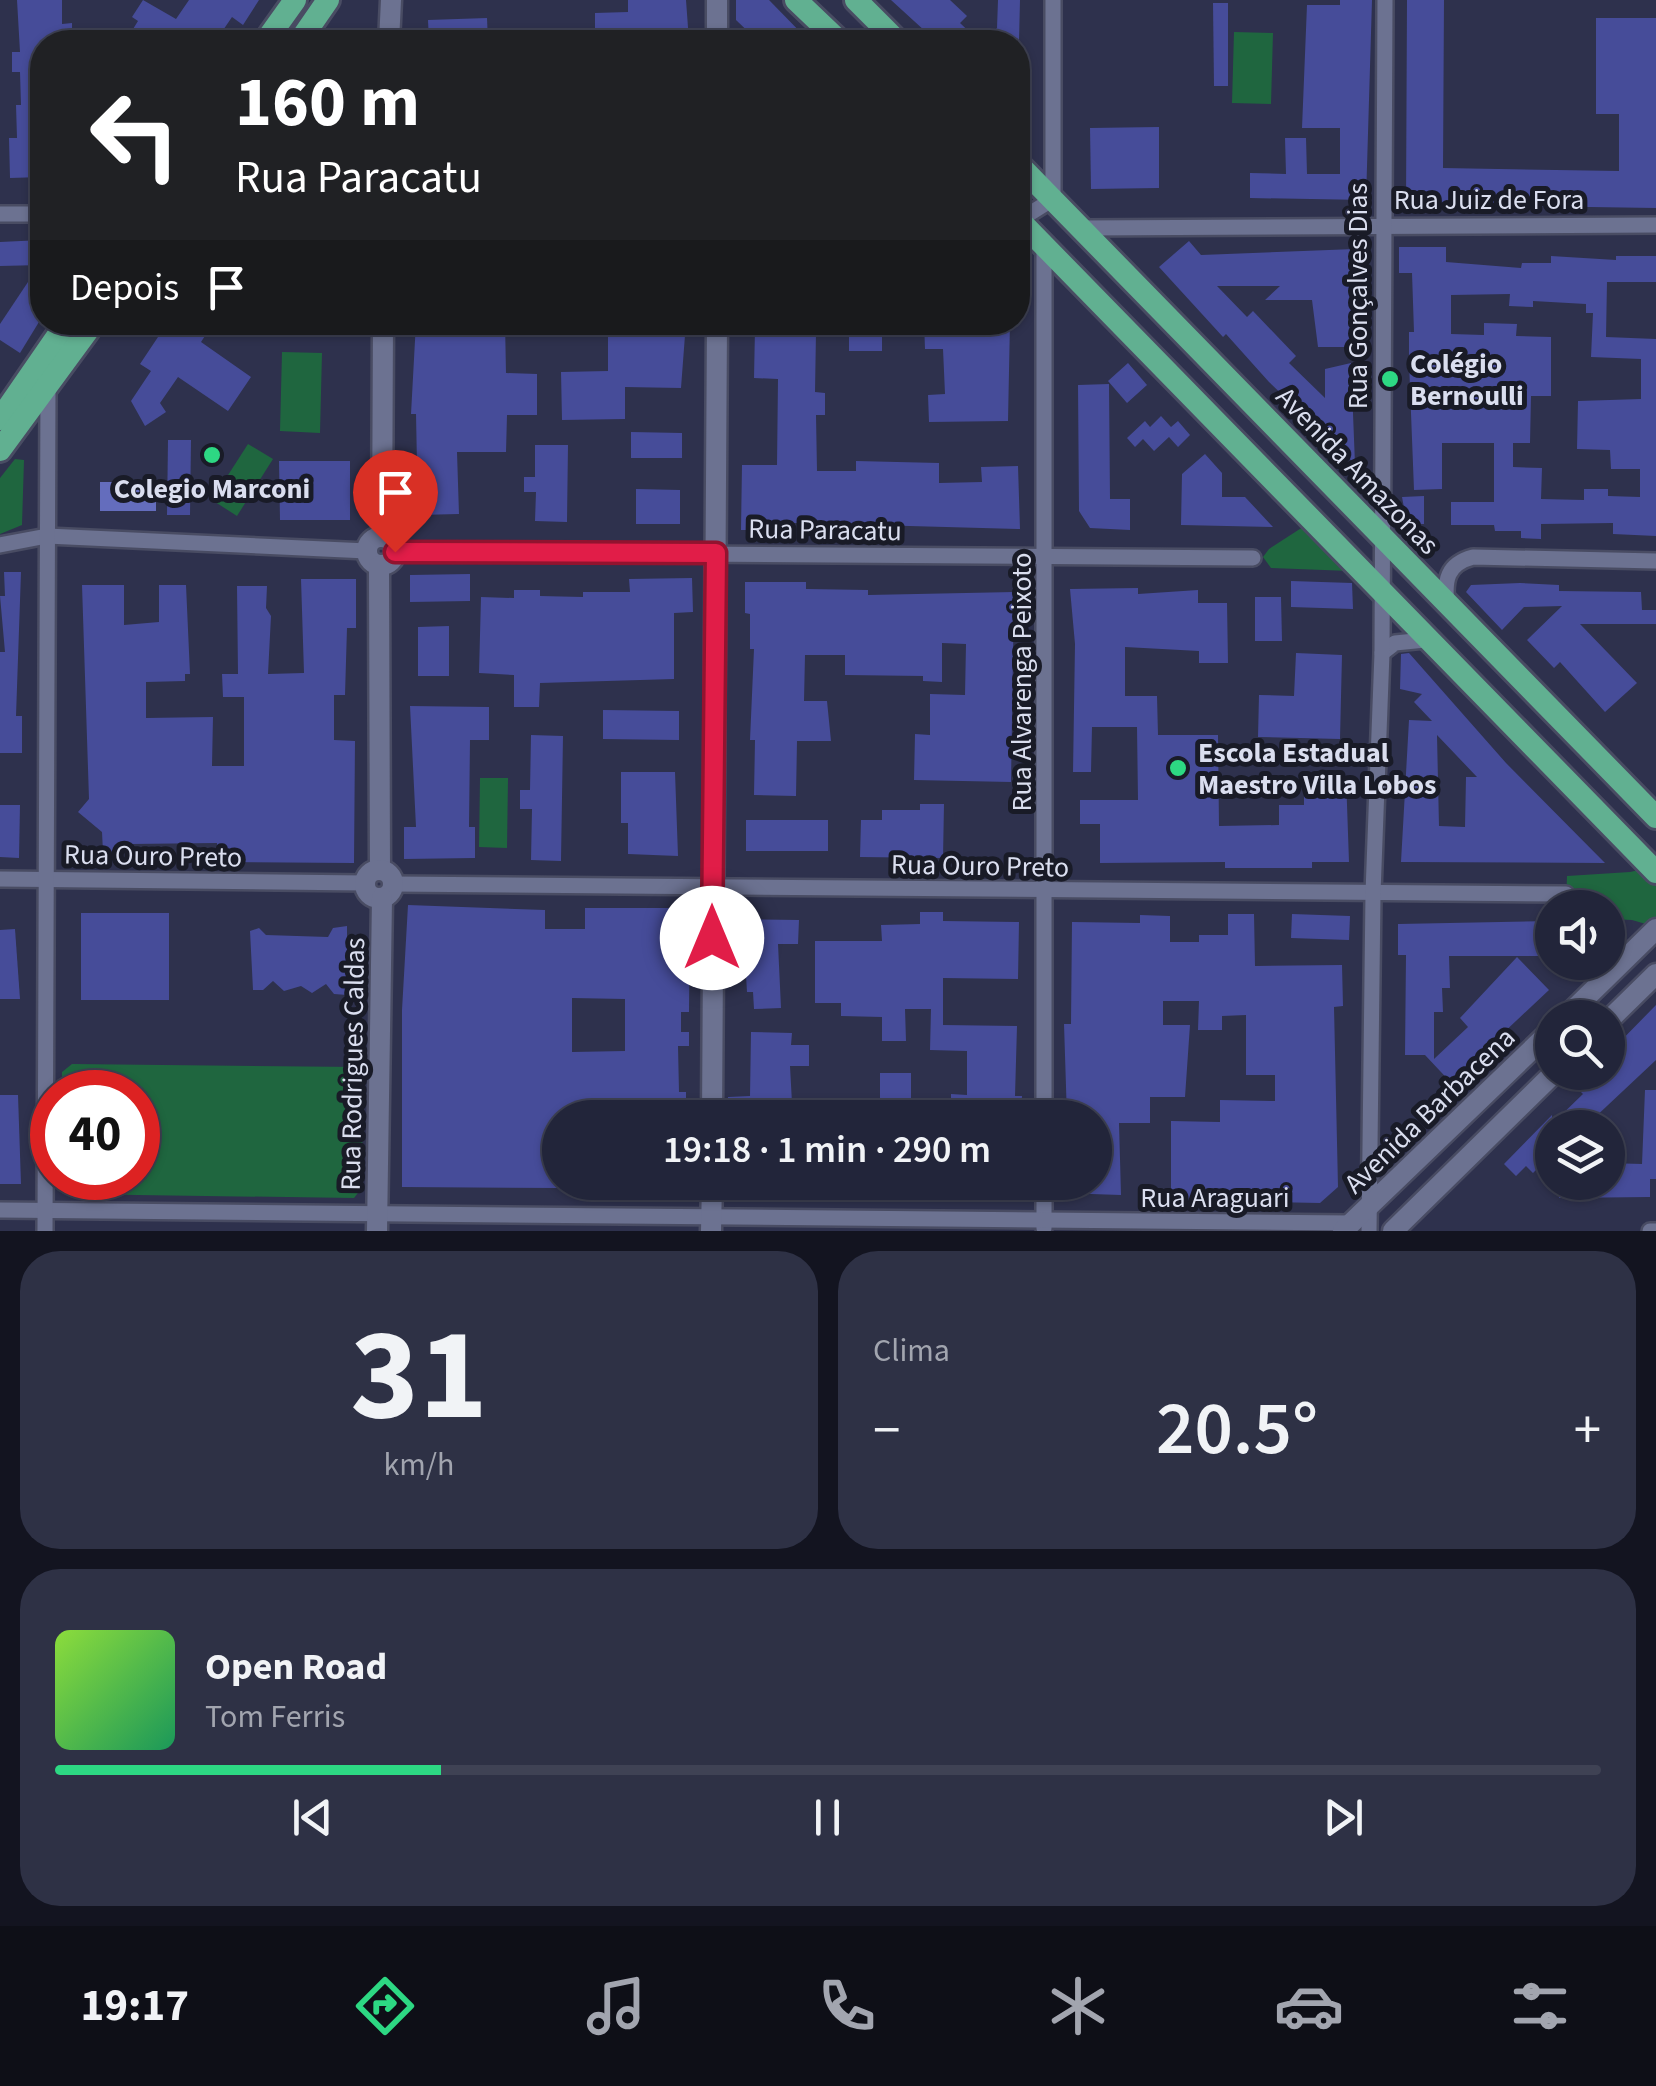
<!DOCTYPE html>
<html lang="pt">
<meta charset="utf-8">
<style>
:root{--surface:#22253a;--page:#2e3145;--text:#f1f3f6;--muted:#a2a5af;--line:#3f4254;--accent:#2dd883}
body{margin:0;font-family:"Source Sans 3",sans-serif;background:var(--page);color:var(--text);height:100vh;display:flex;flex-direction:column;font-size:38px;white-space:nowrap}
*{box-sizing:border-box;margin:0}
p{font-size:32px;color:var(--muted)}
.icon{flex:none;width:55px;height:55px;fill:none;stroke:currentColor;stroke-width:2;stroke-linecap:round;stroke-linejoin:round}
.map{position:relative;height:1231px;overflow:hidden}
.side{display:flex;flex-direction:column;gap:20px;padding:20px;background:#131420;flex:1}
.side>*{flex:none}
.banner{position:absolute;left:30px;top:30px;width:1000px;height:305px;border-radius:40px;box-shadow:0 2px 8px #0004,0 0 0 2px var(--line);background:#202124;color:#fff;overflow:hidden}
.controls{position:absolute;left:1535px;top:890px;display:grid;gap:20px}
.controls a{display:grid;place-items:center;width:90px;height:90px;border-radius:50%;background:var(--surface);box-shadow:0 2px 8px #0004,0 0 0 2px var(--line);font-size:50px}
.speed{position:absolute;left:30px;top:1070px;display:flex;gap:20px;font-size:50px;font-weight:700;text-align:center}
.speed>*{display:grid;place-content:center;width:130px;height:130px;border-radius:50%;background:var(--surface);box-shadow:0 2px 8px #0004,0 0 0 2px var(--line);line-height:1}
.speed .limit{border:15px solid #d22;background:#fff;color:#111}
.pin{position:absolute;display:grid;place-items:center;width:85px;height:85px;color:#fff;margin:-102px -42px;border-radius:50% 50% 50% 0;rotate:-45deg;box-shadow:0 0 10px #0007}
.pin .icon{rotate:45deg}
.me{position:absolute;width:110px;margin:-55px;rotate:0deg;stroke-linejoin:round;filter:drop-shadow(0 0 8px #0008)}
.turn{display:flex;align-items:center;gap:35px;height:210px;padding:0 40px;font-size:45px}
.turn .icon{width:130px;height:130px;stroke-width:2.5}
.turn b{display:block;font-size:70px;line-height:85px}
.then{display:flex;align-items:center;height:95px;padding:0 40px;background:#0003;gap:20px;font-size:38px}
.big{font-size:75px;font-weight:600;line-height:1.1}
.side .widget{flex:1;display:flex;flex-direction:column;justify-content:center;gap:15px;min-width:0;padding:0 35px;border-radius:40px;background:var(--page)}
.side .dial{align-items:center;gap:0}
.dial b{font-size:130px;line-height:1}
.song{display:flex;align-items:center;gap:30px}
.cover{width:120px;height:120px;border-radius:15px;background:linear-gradient(135deg,hsl(90 70% 55%),hsl(150 70% 35%))}
.played{height:10px;border-radius:5px;background:linear-gradient(90deg,var(--accent) 25%,var(--line) 25%)}
.keys{display:flex;justify-content:space-around;direction:ltr}
.heat{display:flex;justify-content:space-between;align-items:center;font-size:55px;direction:ltr}
.side .tiles{flex:1;display:grid;gap:20px;grid-template-columns:1fr 1fr}
.widget:last-child{grid-column:span 2}
.trip{position:absolute;left:542px;top:1100px;width:570px;height:100px;border-radius:50px;background:var(--surface);box-shadow:0 2px 8px #0004,0 0 0 2px var(--line);font-weight:600;line-height:100px;text-align:center}
.dock{display:flex;height:160px;justify-content:space-around;align-items:center;background:#0e0f17;color:var(--muted)}
.dock .icon{width:70px;height:70px}
.dock .active{color:var(--accent)}
.dock b{font-size:45px;color:var(--text)}
.map>svg:first-child{display:block}
.green{fill:#1f663f}
.water{fill:#646dbd}
.building{fill:#464c99;fill-rule:evenodd}
.lines{fill:none;stroke-linecap:round;stroke-linejoin:round}
.street-casing{stroke:#494c63;stroke-width:20}
.secondary-casing{stroke:#494c63;stroke-width:25}
.primary-casing{stroke:#494c63;stroke-width:28}
.street{stroke:#6c7291;stroke-width:15}
.secondary{stroke:#6c7291;stroke-width:20}
.primary{stroke:#61b091;stroke-width:22}
.route-casing{stroke:#92132f;stroke-width:25}
.route{stroke:#e11d48;stroke-width:18}
.poi-dot{fill:#2dd883;stroke:#191b27;stroke-width:4}
.labels{text-anchor:middle;stroke-width:10;stroke-linejoin:round;paint-order:stroke}
.street-label{font-size:28px;fill:#dadeef;stroke:#191b27}
.poi-label{font-size:28px;font-weight:bold;fill:#dadeef;stroke:#191b27;text-anchor:start}
</style>
<div class="map">
<svg width="1656" height="1231" viewBox="0 0 1656 1231">
<rect width="100%" height="100%" fill="#2e314d"/>
<g class="green">
<path d="M1234,32L1273,33L1271,104L1232,103Z"/>
<path d="M282,352L322,353L320,433L280,431Z"/>
<path d="M248,444L273,459L237,516L212,500Z"/>
<path d="M15,459L24,460L22,525L0,534V478Z"/>
<path d="M1306,525L1350,571L1271,568L1263,557L1269,549Z"/>
<path d="M480,778H508L507,848L479,847Z"/>
<path d="M1656,866V927L1632,920L1608,919V908H1566L1567,876L1630,872Z"/>
<path d="M72,1064L358,1067L364,1076L361,1189L354,1198L68,1194L61,1178H138V1092H62V1072Z"/>
</g>
<rect class="water" x="100" y="482" width="56" height="29"/>
<g class="building">
<path d="M17,0H62V24L72,23V41H42V177L10,178L9,138H17L16,105H21L20,72H12V52H20Z"/>
<path d="M143,0L176,19L189,0H259L243,25L232,17L215,42H125L138,21L132,17Z"/>
<path d="M628,0H686L689,41L595,42V13L628,12Z"/>
<path d="M736,0H769L810,42H759L736,20Z"/>
<path d="M891,0H950L967,16L960,23L980,42H937Z"/>
<path d="M998,0H1020L1019,42H983L997,28Z"/>
<path d="M1340,0H1372L1366,200L1250,198V173L1286,174L1285,138H1306L1307,174H1340V128H1302L1307,5H1340Z"/>
<path d="M1407,0H1444L1443,168L1619,171V114H1596V18H1656V208L1406,204Z"/>
<path d="M1213,3H1228V86H1214Z"/>
<path d="M487,18L488,42H429L428,20Z"/>
<path d="M1159,127V188L1091,189L1090,128Z"/>
<path d="M42,240V265L0,266V242Z"/>
<path d="M1189,241L1201,255L1355,249L1352,347H1318L1312,300H1265L1280,286H1217L1247,317L1253,311L1296,356L1289,363L1325,398V369L1351,363L1355,464L1269,382L1226,334L1223,337L1159,267Z"/>
<path d="M1399,247H1446V262L1521,268L1522,263H1551V256L1616,260V256H1656V282H1607L1606,337L1656,339V536L1613,534V523L1541,524V539L1521,538V531H1495L1494,525H1451V502H1494V443H1442V489L1414,490L1409,362V332H1414L1412,273H1399ZM1510,294L1509,306L1533,307V301L1586,304V313H1593L1591,357L1641,359V399L1578,401L1577,449L1610,450L1611,469H1640V497L1608,496V489H1584V500L1541,499L1542,468L1513,467V443H1530L1531,396H1551V337L1516,336L1517,324L1484,323V335L1451,334V295Z"/>
<path d="M32,276L42,283V317L20,353L0,340V324Z"/>
<path d="M168,322H214L201,342L251,377L228,411L178,377L160,403L166,412L145,426L131,401L151,371L140,364Z"/>
<path d="M416,322H505L506,373L537,374V415H507L506,452H457L459,514L418,515L416,414H411Z"/>
<path d="M608,322H686L681,388L625,387V419L562,420L561,372L608,371Z"/>
<rect x="849" y="322" width="33" height="29"/>
<path d="M924,322H1010L1008,421L929,422L928,395L945,394L943,349H925Z"/>
<path d="M755,328L816,332L815,392L825,393V415H816L817,471H856V461L939,463V483L982,482L981,467L1018,466L1020,529L837,524V530H812V523H769V530H741L742,465H777L778,379L754,378Z"/>
<path d="M1128,363L1147,385L1127,403L1108,381Z"/>
<path d="M1109,384L1110,499H1130V530L1090,528L1079,511L1078,385Z"/>
<path d="M1161,416L1171,427L1178,421L1190,435L1178,447L1169,437L1154,451L1143,439L1135,447L1127,438L1145,421L1150,427Z"/>
<path d="M631,432L682,433V458H631Z"/>
<path d="M168,440H191L190,515H167Z"/>
<path d="M535,445H568L567,522L535,521L536,492H524V477H535Z"/>
<path d="M1205,454L1222,473V497H1245L1273,527L1181,525L1182,474Z"/>
<path d="M279,461H350V520H280Z"/>
<path d="M636,489L680,490V524H636Z"/>
<path d="M1424,496V524H1407L1402,497Z"/>
<path d="M4,572H21L16,716H22V753H0V652H5L0,596H5Z"/>
<path d="M470,574V601L410,602V575Z"/>
<path d="M692,578L693,612L674,613V679L540,683L539,707H514V675L479,673L481,597L514,598V590H540V596L583,597V592H630L629,579Z"/>
<path d="M301,579H356V628H347L345,695H334V740L355,741L354,863L217,862V843L130,844V851L103,852L102,832L78,812L89,799L82,585H124V625L159,622V585H186L190,674H185V681L146,682V718L213,717L212,766H244V697H223L222,674H238L237,586H267L266,608L271,616L268,674L304,673Z"/>
<path d="M1291,581L1352,583L1353,609L1291,607Z"/>
<path d="M745,582H806V589L868,590V595L1014,592L1011,782L914,780L915,734L930,735V694L965,695L966,644L942,643V682L923,681V676L845,675V655H805L804,701H827L831,741H797L796,796L754,795L755,740H750L754,649H750V614L745,613Z"/>
<path d="M1520,583L1559,585V591L1641,592L1642,610H1656V624H1580L1637,683L1605,712L1560,662L1554,668L1527,640L1562,606L1524,607L1502,630L1466,592L1471,585Z"/>
<path d="M1138,588V594L1198,590V603H1227L1228,663H1199V651L1125,647V696H1157L1158,735H1218L1219,826L1279,825V805H1304V775L1346,776L1349,862H1312V868H1225V862L1100,863V824H1080V800H1138L1137,727H1092L1091,772H1073L1075,644L1070,589Z"/>
<path d="M1255,597H1281L1282,641H1255Z"/>
<path d="M449,626V676H418V627Z"/>
<path d="M1296,653L1342,655L1340,739L1258,737L1259,695L1294,696Z"/>
<path d="M1409,653L1506,763L1605,863L1401,862L1409,720L1432,721L1414,702L1422,694L1400,689L1401,654ZM1437,735L1477,777H1466L1465,827L1439,826Z"/>
<path d="M410,706L489,707V740H470L469,827H475V858L404,859V827H416Z"/>
<path d="M603,710L679,711V740L603,739Z"/>
<path d="M531,735L563,736L561,861L531,860L532,809H520V790H530Z"/>
<path d="M621,772H675L678,856L628,854V823H621Z"/>
<path d="M920,804H944L943,858L860,857L861,820H882V810H920Z"/>
<path d="M0,805H20L19,858L0,857Z"/>
<rect x="746" y="820" width="82" height="31"/>
<path d="M408,905L545,910V929H585V908H690L689,1012H681V1032H689V1046H678L679,1092H686V1118H560V1188L402,1187V1010ZM572,998L625,999V1051L572,1052Z"/>
<path d="M920,912H943V921L1019,922L1018,979L943,978V1025L1017,1026L1015,1096H1022L1021,1118H880V1073H911V1105L951,1106V1094L967,1095V1051L930,1050L931,1009H905L906,1041H882V1017L841,1016V1003H815V941H882L881,925L920,924Z"/>
<rect x="81" y="913" width="88" height="87"/>
<path d="M1228,914H1254L1255,966L1342,965L1343,1006L1334,1007L1338,1187L1320,1203L1171,1200V1121L1220,1122V1100L1275,1101V1075H1246V1015L1222,1016V1030H1198L1199,1001H1163V1025H1190L1185,1097H1150V1123H1119L1121,1195L1061,1193L1062,1182H1095V1118H1067L1064,1024H1071L1072,922L1140,923V915L1170,916V942H1199V935H1228Z"/>
<path d="M1292,914L1350,916L1349,940L1291,938Z"/>
<path d="M735,919L799,920L798,944H778L781,1008L754,1009L753,992H747L744,943L734,942Z"/>
<path d="M1552,921L1551,956H1449L1450,988H1442L1443,1012H1434V1059L1468,1027L1460,1018L1517,957L1549,990L1484,1051L1489,1056L1456,1088L1425,1055H1405L1406,955H1398V924Z"/>
<path d="M347,926V995L334,994L326,984L312,993L301,986L284,991L273,981L263,990H253L250,931L259,928L266,935L328,937L333,928Z"/>
<path d="M15,929L20,999H0V930Z"/>
<path d="M1656,1005V1060L1591,1121L1598,1128H1552V1154L1533,1173L1526,1166L1516,1176L1504,1164L1552,1115V1124L1583,1094L1579,1090L1595,1073L1608,1072V1064L1615,1056L1610,1052Z"/>
<path d="M751,1032L792,1033L791,1045H809V1066H790L792,1103H836V1118H728V1097L750,1096Z"/>
<path d="M1645,1090H1656V1179H1650V1197L1559,1198V1182H1608V1163L1642,1164Z"/>
<path d="M0,1095H18L21,1184H0Z"/>
<path d="M918,1182H1019V1196L918,1195Z"/>
</g>
<g class="lines">
<g class="street-casing">
<g id="street">
<path d="M0,214H42"/>
<path d="M1018,221L1053,199V0"/>
<path d="M1081,228L1656,225"/>
<path d="M0,545L47,536L367,551"/>
<path d="M395,552L1253,558"/>
<path d="M1447,605C1444,580 1447,564 1473,557L1656,561"/>
<path d="M1382,653L1395,643L1425,640"/>
<path d="M0,879L365,883"/>
<path d="M393,884L1566,894"/>
<path d="M1044,1118V247"/>
<path d="M1044,1182V1228"/>
<path d="M0,1210L1350,1223"/>
<path d="M45,1231L48,385"/>
<path d="M1369,1231L1373,893L1382,653L1385,0"/>
<path d="M1650,1231H1656"/>
</g>
</g>
<g class="secondary-casing">
<g id="secondary">
<path d="M717,0V42"/>
<path d="M389,42L391,0"/>
<circle cx="381" cy="551" r="14"/>
<path d="M382,537L383,322"/>
<path d="M379,566L380,869"/>
<circle cx="379" cy="884" r="14"/>
<path d="M1565,1018L1656,929"/>
<path d="M1608,1021L1656,974"/>
<path d="M712,1118L717,322"/>
<path d="M377,1231L382,898"/>
<path d="M711,1231L712,1182"/>
<path d="M1343,1231L1552,1030"/>
<path d="M1393,1231L1555,1072"/>
</g>
</g>
<g class="primary-casing">
<g id="primary">
<path d="M796,0L840,42"/>
<path d="M856,0L898,42"/>
<path d="M265,42L295,0"/>
<path d="M299,42L328,0"/>
<path d="M1018,164L1656,817"/>
<path d="M1018,219L1656,872"/>
<path d="M0,419L67,322"/>
<path d="M0,450L94,322"/>
</g>
</g>
<use href="#street" class="street"/>
<use href="#secondary" class="secondary"/>
<use href="#primary" class="primary"/>
</g>
<g class="lines">
<g class="route-casing">
<path id="route" d="M395,552L716,553L712,938"/>
</g>
<use href="#route" class="route"/>
</g>
<g class="poi-dot">
<circle cx="1390" cy="379" r="10"/>
<circle cx="212" cy="455" r="10"/>
<circle cx="1178" cy="768" r="10"/>
</g>
<g class="labels">
<g class="street-label">
<text x="1489" y="209">Rua Juiz de Fora</text>
<text transform="translate(1357 296) rotate(-90)" y="10">Rua Gonçalves Dias</text>
<text transform="translate(1358 470) rotate(46)" y="10">Avenida Amazonas</text>
<text transform="translate(825 529) rotate(1)" y="10">Rua Paracatu</text>
<text transform="translate(1021 682) rotate(-90)" y="10">Rua Alvarenga Peixoto</text>
<text transform="translate(153 855) rotate(1)" y="10">Rua Ouro Preto</text>
<text transform="translate(980 865) rotate(1)" y="10">Rua Ouro Preto</text>
<text transform="translate(352 1064) rotate(-89)" y="10">Rua Rodrigues Caldas</text>
<text transform="translate(1429 1110) rotate(-44)" y="10">Avenida Barbacena</text>
<text x="1215" y="1207">Rua Araguari</text>
</g>
<g class="poi-label">
<text x="1410" y="373">Colégio<tspan x="1410" dy="32">Bernoulli</tspan></text>
<text x="212" y="498" text-anchor="middle">Colegio Marconi</text>
<text x="1198" y="762">Escola Estadual<tspan x="1198" dy="32">Maestro Villa Lobos</tspan></text>
</g>
</g>
</svg>
<div class="controls">
<a><svg class="icon" aria-label="sound" viewBox="0 0 24 24"><path d="M4 9h4l5-4v14l-5-4H4zM17 9q2 3 0 6"/></svg></a>
<a><svg class="icon" aria-label="search" viewBox="0 0 24 24"><circle cx="10" cy="10" r="6"/><path d="M15 15l6 6"/></svg></a>
<a><svg class="icon" aria-label="layers" viewBox="0 0 24 24"><path d="M12 4l9 5-9 5-9-5zM3 14l9 5 9-5"/></svg></a>
</div>
<div class="speed"><div class="limit">40</div></div>
<div class="pin" style="left:395px;top:552px;background:#d93025"><svg class="icon" aria-label="arrive" viewBox="0 0 24 24"><path d="M6 21V4h12l-3 4 3 4H6"/></svg></div>
<svg class="me" style="left:712px;top:938px" viewBox="-20 -20 40 40"><circle r="19" fill="#fff"/><path d="M0-13L10 11 0 6-10 11z" fill="#e11d48"/></svg>
<div class="trip">19:18 · 1 min · 290 m</div>
<div class="banner">
<div class="turn"><svg class="icon" aria-label="left" viewBox="0 0 24 24"><path d="M17 20v-9H6M10 6l-5 5 5 5"/></svg><div><b>160 m</b>Rua Paracatu</div></div>
<div class="then">Depois<svg class="icon" aria-label="arrive" viewBox="0 0 24 24"><path d="M6 21V4h12l-3 4 3 4H6"/></svg></div>
</div>
</div>
<section class="side">
<div class="tiles">
<div class="widget dial"><b>31</b><p>km/h</p></div>
<div class="widget"><p>Clima</p>
<div class="heat"><a>−</a><b class="big">20.5°</b><a>+</a></div>
</div>
<div class="widget">
<div class="song"><i class="cover"></i><div><b>Open Road</b><p>Tom Ferris</p></div></div>
<div class="played"></div>
<div class="keys"><svg class="icon" aria-label="previous" viewBox="0 0 24 24"><path d="M18 5L8 12l10 7zM5 5v14"/></svg><svg class="icon" aria-label="pause" viewBox="0 0 24 24"><path d="M8 5v14M16 5v14"/></svg><svg class="icon" aria-label="next" viewBox="0 0 24 24"><path d="M6 5l10 7-10 7zM19 5v14"/></svg></div>
</div>
</div>
</section>
<nav class="dock">
<b>19:17</b>
<svg class="icon active" aria-label="directions" viewBox="0 0 24 24"><path d="M12 3l9 9-9 9-9-9zM9 14v-3h6M13 9l2 2-2 2"/></svg>
<svg class="icon" aria-label="music" viewBox="0 0 24 24"><path d="M9 18V5l10-2v13"/><circle cx="6" cy="18" r="3"/><circle cx="16" cy="16" r="3"/></svg>
<svg class="icon" aria-label="phone" viewBox="0 0 24 24"><path d="M5 4h4l2 5-3 2q2 4 5 5l2-3 5 2v4C11 20 4 13 5 4z"/></svg>
<svg class="icon" aria-label="climate" viewBox="0 0 24 24"><path d="M12 3v18M4 7l16 10M4 17L20 7"/></svg>
<svg class="icon" aria-label="car" viewBox="0 0 24 24"><path d="M5 17H2v-5l4-1 3-4h7l3 4 3 1v5h-3M9 17h6M6 11h13"/><circle cx="7" cy="17" r="2"/><circle cx="17" cy="17" r="2"/></svg>
<svg class="icon" aria-label="filters" viewBox="0 0 24 24"><path d="M4 7h16M4 17h16"/><circle cx="9" cy="7" r="2"/><circle cx="15" cy="17" r="2"/></svg>
</nav>
